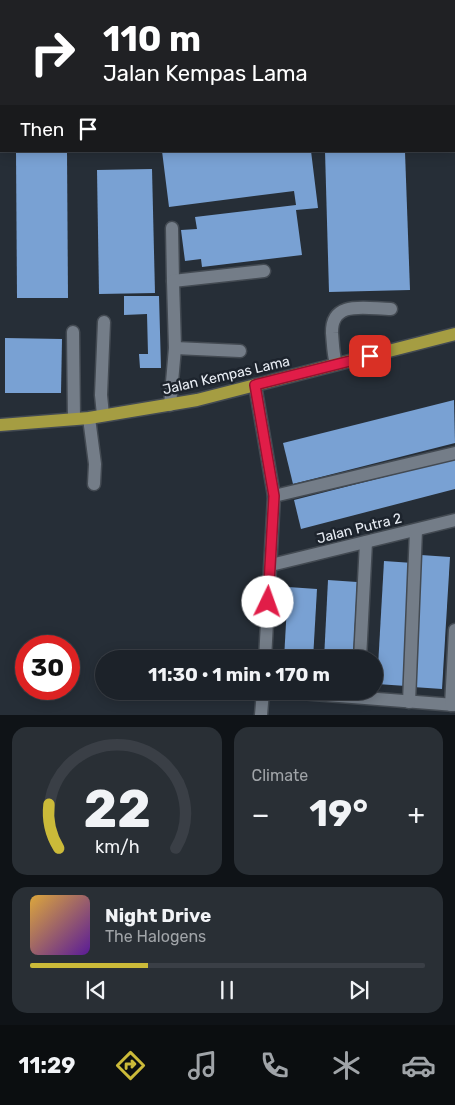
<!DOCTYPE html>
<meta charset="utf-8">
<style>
:root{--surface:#1c2229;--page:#292f35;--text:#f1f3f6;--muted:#a0a4a8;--line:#3a3f46;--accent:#cbba39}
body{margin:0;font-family:Rubik,sans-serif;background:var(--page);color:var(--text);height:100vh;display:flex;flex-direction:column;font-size:19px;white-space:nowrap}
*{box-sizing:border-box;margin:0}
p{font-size:16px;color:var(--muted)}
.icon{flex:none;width:28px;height:28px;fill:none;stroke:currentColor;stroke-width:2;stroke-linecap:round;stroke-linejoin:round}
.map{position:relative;height:715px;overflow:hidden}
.details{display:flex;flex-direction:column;gap:12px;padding:12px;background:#0f1317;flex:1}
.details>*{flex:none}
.banner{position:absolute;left:0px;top:0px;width:455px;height:152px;box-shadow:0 2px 12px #0003,0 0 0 1px var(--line);background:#202124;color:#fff;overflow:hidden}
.speed{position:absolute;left:15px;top:635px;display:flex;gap:10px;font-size:25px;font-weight:700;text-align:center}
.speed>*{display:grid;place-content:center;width:65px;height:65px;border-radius:50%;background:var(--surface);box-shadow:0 2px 12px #0003,0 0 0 1px var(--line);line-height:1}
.speed .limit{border:8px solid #d22;background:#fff;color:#111}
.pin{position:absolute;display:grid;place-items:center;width:42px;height:42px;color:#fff;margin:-21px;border-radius:10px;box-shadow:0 2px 8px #0006}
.me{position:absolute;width:55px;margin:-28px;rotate:3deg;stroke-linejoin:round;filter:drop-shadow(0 0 4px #0008)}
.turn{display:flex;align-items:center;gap:18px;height:105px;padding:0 20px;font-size:22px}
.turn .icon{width:65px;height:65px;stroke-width:2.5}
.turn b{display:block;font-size:35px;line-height:42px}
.then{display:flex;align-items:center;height:48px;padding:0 20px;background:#0003;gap:10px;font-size:19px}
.big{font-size:38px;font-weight:700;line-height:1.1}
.details .card{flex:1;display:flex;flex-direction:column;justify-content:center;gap:8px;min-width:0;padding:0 18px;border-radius:15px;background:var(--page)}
.details .dial{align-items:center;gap:0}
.dial svg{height:130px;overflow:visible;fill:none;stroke:var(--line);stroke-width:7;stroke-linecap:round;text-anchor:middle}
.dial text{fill:var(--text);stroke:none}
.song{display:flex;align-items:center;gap:15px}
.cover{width:60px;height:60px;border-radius:8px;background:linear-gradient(135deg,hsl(40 70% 55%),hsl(270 70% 35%))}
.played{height:5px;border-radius:2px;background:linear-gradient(90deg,var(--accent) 30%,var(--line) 30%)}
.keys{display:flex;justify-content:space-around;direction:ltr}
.heat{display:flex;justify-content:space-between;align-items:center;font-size:28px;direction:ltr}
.details .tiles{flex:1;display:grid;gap:12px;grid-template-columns:1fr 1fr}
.card:last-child{grid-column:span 2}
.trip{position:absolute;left:95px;top:650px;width:288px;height:50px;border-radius:25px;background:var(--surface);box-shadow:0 2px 12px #0003,0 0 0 1px var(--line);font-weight:700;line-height:50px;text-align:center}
.dock{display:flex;height:80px;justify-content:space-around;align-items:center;background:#0b0e10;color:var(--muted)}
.dock .icon{width:35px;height:35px}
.dock .current{color:var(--accent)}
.dock b{font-size:22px;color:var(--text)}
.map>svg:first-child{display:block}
.building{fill:#79a1d3}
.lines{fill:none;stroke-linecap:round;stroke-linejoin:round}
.minor-casing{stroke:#434a52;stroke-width:15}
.major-casing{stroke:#434a52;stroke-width:15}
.minor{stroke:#747d88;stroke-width:12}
.major{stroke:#a59d42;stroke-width:12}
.route-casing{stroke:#92132f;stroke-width:12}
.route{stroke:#e11d48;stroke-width:9}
.labels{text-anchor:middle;stroke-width:5;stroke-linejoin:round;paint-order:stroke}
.street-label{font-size:14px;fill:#e8edf4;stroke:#1d242d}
</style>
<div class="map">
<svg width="455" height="715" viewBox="0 0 455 715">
<rect width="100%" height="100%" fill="#262e37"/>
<g class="building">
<path d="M16,151H67L68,298H17Z"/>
<path d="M162,151H311L318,208L296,210L302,255L202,267L201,259L185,261L181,230L197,229L195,217L296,205L294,191L169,207Z"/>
<path d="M325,151L405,152L410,290L329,292Z"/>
<path d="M152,169L155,293L99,294L97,170Z"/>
<path d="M124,296H159L161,368H140L139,354H148L147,314L124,315Z"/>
<path d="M5,338L62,339L61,393H5Z"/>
<path d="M454,400L455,443L293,484L283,443Z"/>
<path d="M455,459V489L301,529L294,500Z"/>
<path d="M421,555L450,557L442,689L413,687Z"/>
<path d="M384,561L413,563L406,686L377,684Z"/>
<path d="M328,580L357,582L353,659H324Z"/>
<path d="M288,587L317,589L313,659H284Z"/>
</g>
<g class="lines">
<g class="minor-casing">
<g id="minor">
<path d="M172,228L173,281"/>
<path d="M73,332L74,419"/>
<path d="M175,348L240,351"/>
<path d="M336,364C333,354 333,344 332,333C331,299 367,309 391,309"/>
<path d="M255,385L274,496L265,659"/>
<path d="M170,405L175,348L173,281L264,271"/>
<path d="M103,415L101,395L104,322"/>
<path d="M89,418L95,464L94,484"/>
<path d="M274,496L455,453"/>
<path d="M271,565L455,520"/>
<path d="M360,659L366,542"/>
<path d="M275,691L455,705"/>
<path d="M409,702L416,530"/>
<path d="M451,705L455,630"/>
<path d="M261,715L263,691"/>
</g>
</g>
<g class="major-casing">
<path id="major" d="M0,425L89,418L197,400L455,334"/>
</g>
<use href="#minor" class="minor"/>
<use href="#major" class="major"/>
</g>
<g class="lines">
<g class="route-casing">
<path id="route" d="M268,602L274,496L255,385L370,356"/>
</g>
<use href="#route" class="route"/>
</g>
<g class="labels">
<g class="street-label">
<text transform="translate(226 375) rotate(-13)" y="5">Jalan Kempas Lama</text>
<text transform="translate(359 528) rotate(-14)" y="5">Jalan Putra 2</text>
</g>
</g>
</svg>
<div class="speed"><div class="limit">30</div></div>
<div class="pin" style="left:370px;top:356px;background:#d93025"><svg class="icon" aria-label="arrive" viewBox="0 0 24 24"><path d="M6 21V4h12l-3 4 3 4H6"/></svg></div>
<svg class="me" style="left:268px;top:602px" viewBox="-20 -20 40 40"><circle r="19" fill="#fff"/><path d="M0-13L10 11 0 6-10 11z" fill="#e11d48"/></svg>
<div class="trip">11:30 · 1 min · 170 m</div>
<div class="banner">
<div class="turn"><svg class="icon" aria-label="right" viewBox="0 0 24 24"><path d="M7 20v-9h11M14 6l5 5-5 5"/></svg><div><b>110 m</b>Jalan Kempas Lama</div></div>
<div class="then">Then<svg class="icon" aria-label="arrive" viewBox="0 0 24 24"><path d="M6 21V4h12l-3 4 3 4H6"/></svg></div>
</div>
</div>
<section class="details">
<div class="tiles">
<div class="card dial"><svg viewBox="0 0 100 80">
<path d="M14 69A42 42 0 1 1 86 69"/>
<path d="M14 69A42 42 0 0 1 8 42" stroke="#cbba39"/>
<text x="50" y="56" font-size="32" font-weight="700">22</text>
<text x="50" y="72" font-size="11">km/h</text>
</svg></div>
<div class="card"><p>Climate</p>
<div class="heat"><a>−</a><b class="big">19°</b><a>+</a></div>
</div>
<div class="card">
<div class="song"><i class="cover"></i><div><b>Night Drive</b><p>The Halogens</p></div></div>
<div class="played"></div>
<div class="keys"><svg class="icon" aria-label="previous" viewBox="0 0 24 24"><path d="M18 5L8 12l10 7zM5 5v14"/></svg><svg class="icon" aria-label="pause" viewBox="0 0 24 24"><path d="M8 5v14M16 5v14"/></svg><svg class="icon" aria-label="next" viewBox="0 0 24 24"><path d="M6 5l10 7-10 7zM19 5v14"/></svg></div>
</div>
</div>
</section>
<nav class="dock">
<b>11:29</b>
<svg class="icon current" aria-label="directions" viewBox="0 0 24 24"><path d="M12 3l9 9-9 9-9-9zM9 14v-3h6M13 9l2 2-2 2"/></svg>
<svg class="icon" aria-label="music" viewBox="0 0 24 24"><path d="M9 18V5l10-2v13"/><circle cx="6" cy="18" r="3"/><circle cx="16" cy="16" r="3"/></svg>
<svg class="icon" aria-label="phone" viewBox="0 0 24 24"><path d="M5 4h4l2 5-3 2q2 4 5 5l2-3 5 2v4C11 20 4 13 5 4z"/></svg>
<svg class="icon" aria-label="climate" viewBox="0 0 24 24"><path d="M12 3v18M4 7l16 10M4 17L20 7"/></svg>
<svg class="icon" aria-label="car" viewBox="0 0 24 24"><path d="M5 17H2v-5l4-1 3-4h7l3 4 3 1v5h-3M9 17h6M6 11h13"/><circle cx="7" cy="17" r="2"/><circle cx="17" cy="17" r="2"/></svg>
</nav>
